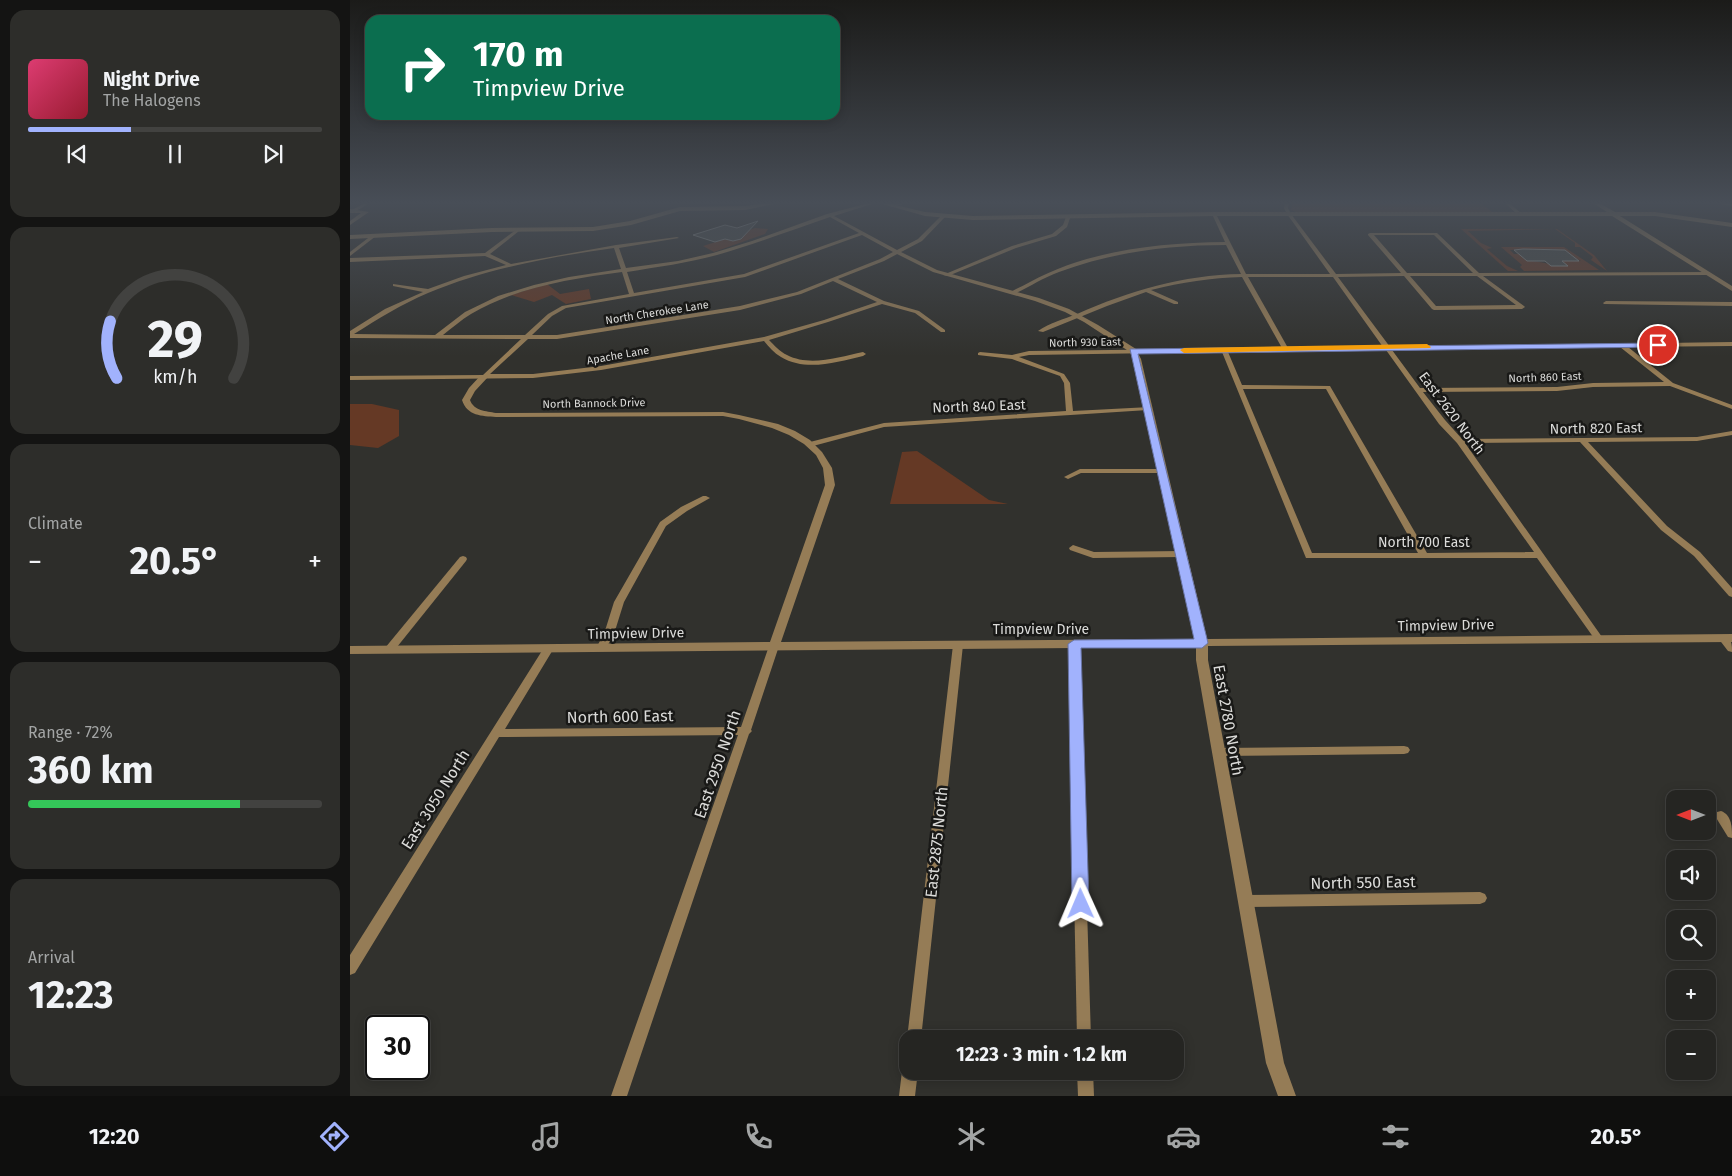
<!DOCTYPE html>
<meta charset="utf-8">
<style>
:root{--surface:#252522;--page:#2d2d2a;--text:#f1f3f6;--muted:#a3a5a5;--line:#424240;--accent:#a1b2fd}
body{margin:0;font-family:"Fira Sans",sans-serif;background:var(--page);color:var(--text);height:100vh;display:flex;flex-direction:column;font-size:19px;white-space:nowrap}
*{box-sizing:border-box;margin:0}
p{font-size:16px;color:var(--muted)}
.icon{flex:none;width:28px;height:28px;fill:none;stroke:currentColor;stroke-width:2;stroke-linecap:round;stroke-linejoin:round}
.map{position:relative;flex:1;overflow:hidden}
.drawer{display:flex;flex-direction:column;gap:10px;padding:10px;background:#141413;width:350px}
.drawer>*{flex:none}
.top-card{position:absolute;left:15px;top:15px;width:475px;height:105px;border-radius:15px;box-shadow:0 2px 12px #0003,0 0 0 1px var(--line);background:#0b6e4f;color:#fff;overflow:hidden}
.needle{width:32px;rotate:270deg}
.controls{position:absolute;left:1316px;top:790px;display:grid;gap:10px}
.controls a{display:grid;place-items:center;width:50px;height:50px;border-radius:10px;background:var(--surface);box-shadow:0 2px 12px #0003,0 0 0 1px var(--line);font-size:25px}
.speed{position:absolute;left:15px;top:1015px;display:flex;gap:10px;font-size:25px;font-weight:700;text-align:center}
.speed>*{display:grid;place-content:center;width:65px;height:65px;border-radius:50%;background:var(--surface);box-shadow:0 2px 12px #0003,0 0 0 1px var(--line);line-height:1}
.speed .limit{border:2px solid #111;border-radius:8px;background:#fff;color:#111}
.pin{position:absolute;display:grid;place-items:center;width:42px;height:42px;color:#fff;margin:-21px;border:2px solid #fff;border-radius:50%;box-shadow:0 1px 5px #0007}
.me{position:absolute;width:55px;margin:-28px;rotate:359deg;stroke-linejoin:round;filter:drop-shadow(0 0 4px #0008)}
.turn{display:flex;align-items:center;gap:18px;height:105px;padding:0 25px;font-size:22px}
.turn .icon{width:65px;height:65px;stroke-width:2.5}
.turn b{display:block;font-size:35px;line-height:42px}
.big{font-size:38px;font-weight:700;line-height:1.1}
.drawer .card{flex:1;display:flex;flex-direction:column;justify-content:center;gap:8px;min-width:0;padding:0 18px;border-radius:15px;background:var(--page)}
.drawer .dial{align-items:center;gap:0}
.dial svg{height:130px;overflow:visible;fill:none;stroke:var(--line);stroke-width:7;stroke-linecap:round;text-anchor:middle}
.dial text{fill:var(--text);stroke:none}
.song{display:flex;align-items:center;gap:15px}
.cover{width:60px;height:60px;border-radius:8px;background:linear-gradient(135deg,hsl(340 70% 55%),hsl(350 70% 35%))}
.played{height:5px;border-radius:2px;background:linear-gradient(90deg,var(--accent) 35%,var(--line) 35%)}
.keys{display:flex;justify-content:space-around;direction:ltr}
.heat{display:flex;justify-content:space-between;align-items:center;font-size:28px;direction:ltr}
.charge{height:8px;border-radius:4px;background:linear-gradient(90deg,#34c759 72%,var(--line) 0)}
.trip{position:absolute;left:549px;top:1030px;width:285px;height:50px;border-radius:15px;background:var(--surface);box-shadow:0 2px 12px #0003,0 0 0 1px var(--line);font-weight:700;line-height:50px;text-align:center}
.dock{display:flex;height:80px;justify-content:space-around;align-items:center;background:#0f0f0e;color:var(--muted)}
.dock .icon{width:35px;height:35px}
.dock .on{color:var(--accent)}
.dock b{font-size:22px;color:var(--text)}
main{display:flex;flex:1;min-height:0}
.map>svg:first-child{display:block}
.green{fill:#653925;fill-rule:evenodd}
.building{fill:#494c49;stroke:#8b8e8a}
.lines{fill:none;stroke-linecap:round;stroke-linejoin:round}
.minor{fill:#957c56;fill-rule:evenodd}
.tertiary{fill:#957c56;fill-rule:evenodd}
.route{fill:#a1b2fd;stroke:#6974a4}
.slow{fill:#f59e0b}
.labels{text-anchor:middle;stroke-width:5;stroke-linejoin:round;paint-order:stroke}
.far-street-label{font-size:11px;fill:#dbdbd9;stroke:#191917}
.street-label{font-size:14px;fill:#dbdbd9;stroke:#191917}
.near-street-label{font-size:16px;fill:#dbdbd9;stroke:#191917}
</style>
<main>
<section class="drawer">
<div class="card">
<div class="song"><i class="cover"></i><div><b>Night Drive</b><p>The Halogens</p></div></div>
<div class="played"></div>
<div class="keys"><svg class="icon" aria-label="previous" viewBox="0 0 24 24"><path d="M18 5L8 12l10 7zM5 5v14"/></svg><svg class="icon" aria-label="pause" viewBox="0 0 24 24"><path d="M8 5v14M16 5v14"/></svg><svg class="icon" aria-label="next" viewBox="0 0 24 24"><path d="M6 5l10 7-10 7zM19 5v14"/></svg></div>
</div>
<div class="card dial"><svg viewBox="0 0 100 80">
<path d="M14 69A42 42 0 1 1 86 69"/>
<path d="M14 69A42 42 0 0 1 10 34" stroke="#a1b2fd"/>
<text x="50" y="56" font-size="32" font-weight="700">29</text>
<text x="50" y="72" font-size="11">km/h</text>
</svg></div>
<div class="card"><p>Climate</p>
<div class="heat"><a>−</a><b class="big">20.5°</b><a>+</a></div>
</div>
<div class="card"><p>Range · 72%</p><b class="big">360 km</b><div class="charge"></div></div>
<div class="card"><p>Arrival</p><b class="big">12:23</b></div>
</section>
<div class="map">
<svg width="1382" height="1096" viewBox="0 0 1382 1096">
<rect width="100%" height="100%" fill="#31312d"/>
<g class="green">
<path d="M942,203H1131L1142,212H946L941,210Z"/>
<path d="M405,228L418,229L415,234L364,252L353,246L375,239L383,241L391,239L393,237L386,235Z"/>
<path d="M1111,229H1207L1244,255L1257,271L1241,260L1243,257L1230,247H1225V243L1205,229L1118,231L1131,243L1142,248L1137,249L1157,266L1168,271H1158Z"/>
<path d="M1151,247H1214L1249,270L1174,271L1170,267L1172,265ZM1174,249H1203L1231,261H1212L1217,266C1202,266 1192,261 1177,261L1173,258V254H1164L1160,250Z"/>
<path d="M197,284L210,294L239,289L241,299L216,304L202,295L184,302L161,295Z"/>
<path d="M0,404H22L49,410V436L28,448L0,445Z"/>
<path d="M567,451L639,500L658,504H540L552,452Z"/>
</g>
<g class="building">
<path d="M408,221L391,239L383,241L375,239L365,242L343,235L375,225L387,228Z"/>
<path d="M1173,249L1215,250L1229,261H1212L1218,266H1201L1195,261H1177L1164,250Z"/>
</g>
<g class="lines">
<g class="minor">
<path d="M15,203H20L4,212L0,211Z"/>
<path d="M519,203H525L484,216L547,250L568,239L591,216L595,217L572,241L534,261L488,279L534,301L569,311L595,330V332H591L565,313L532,304L478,322L419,340C424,345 430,352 437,355C460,367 489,357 513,352L516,354L513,356C487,362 456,372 431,357C424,353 419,347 414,341L251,370L183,378L0,380V376L133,375L171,339L0,338V331L35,309L73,292L43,286V284L78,289L114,276L156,265L135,256L0,262V258L135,253L167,229L169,230V231L140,254L161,264L266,245L327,237L329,238L269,248L276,268L328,261L363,253L402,241L477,214ZM480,217L509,233L394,274L284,293L277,272C307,267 338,263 367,255C405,244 442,230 480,217ZM512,235L543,252L530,259L447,292L390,306L207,335H182L202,316L216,308L395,277ZM264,248L271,269L219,277L184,285L148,296L115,312L85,335L4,334C28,319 52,304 78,293C137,268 201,257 264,248ZM272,272L279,294L212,306L198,314L175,335H93C102,328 111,320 121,314C167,287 220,279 272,272ZM483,281L527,302L474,320L414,337L251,366L183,374H140L178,339H207L390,310L451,294Z"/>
<path d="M550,203H557L542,207L540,206Z"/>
<path d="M935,203H939L938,208L941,214L986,274L1051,273L1018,235V234L1020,233H1087L1129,273L1360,272V274L1358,275L1133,276L1174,306L1175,307L1172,309L1084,310L1082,309L1054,276L988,277L1040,347L1382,342V346L1278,347L1323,383L1382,405V409L1320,386L1243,387L1207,391L1073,392L1095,420L1112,439L1347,437L1382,431V435L1347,441L1238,442L1317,526L1350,552L1382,588V597L1379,596L1344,556L1311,530L1230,442L1115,443L1252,637L1254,639L1252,641H1246L1187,558H956L872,352L679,355L669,357L714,374L720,383L723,411L800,407V409L798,410L534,427L463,446L459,444L460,442L534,423L716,411L714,383L710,376L662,359L628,355V353L630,352L662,355L679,351L932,348L892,277C861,278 832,282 801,290L828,302V304H824L796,292L757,306L693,332L688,331C699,323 714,319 727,314C779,291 833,275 891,274L876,245C819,245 763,252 709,272C693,278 679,287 664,294L659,293C665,289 673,286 680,282C739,250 808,243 875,242L862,214L864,213L866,214L896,274H980L937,214L934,208ZM1024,235H1084L1123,273H1057ZM1060,276H1127L1166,305L1086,306ZM898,277H983L1033,347L938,348ZM1270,347L1314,382L1243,383L1207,387L1070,388L1042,350ZM1036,350L1089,424L1107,443L1184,552L1077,553L980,386L892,385L878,352ZM893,389H976L1068,553H962Z"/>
<path d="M1155,203H1159L1172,214L1168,215Z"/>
<path d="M1366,203L1382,204V206Z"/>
<path d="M716,217L720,218L717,227L706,236L666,248L598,276L593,275L662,246L702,234L713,225Z"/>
<path d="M22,235L26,236L0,256V252Z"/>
<path d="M1256,301L1382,302V306L1254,304L1253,303Z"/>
<path d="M730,469H813L817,471L813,473H731L718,479L714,477Z"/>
<path d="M353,496H356L360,498L337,511L316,526L274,602L264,634L255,650H247L246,648L254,634L264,602L310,522L331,507Z"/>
<path d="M723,545L744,552L832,551L836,554L832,557L743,558L720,550L719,548Z"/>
<path d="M113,556L116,557L117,559L116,561L43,652H35L34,650L35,648L110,557Z"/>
<path d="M1373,635C1382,637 1382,645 1382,652L1378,651L1368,638L1370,636Z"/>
<path d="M724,641L728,642L729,644L741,1039H727L719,644L720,642Z"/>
<path d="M608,642L612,643L613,645L571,1039H558V1041L557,1039L603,645L604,643Z"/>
<path d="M424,643L428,644L429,646L401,730L402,731L399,734L277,1096H261L388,735L149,737L5,973L0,975V955L195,646H203L204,648L155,729L391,727L419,646L420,644Z"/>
<path d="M1054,746L1058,747L1060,750L1058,753L1054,754L869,756L865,755L863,752L865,749L869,748Z"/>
<path d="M1371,811C1382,815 1382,828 1382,838L1378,837L1365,816L1367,812Z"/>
<path d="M1130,892L1135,894L1137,898L1135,902L1130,904L896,907L891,905L889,901L891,897L896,895Z"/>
<path d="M558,1064V1071H568L565,1096H549L552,1071L555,1066Z"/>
<path d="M727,1071H743L744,1096H728Z"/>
</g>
<g class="tertiary">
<path d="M417,203H428L395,210L330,211L281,225L243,231L142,232L0,239V235L142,228L243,227L280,221L330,207L395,206Z"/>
<path d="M529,203H537L575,212L623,216L864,212H1257L1243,203H1249L1265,212H1305L1382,223V227L1305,216H1270L1382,286V291L1262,216H864L623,220L575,216Z"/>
<path d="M0,209L19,212L0,225V221L11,213H0Z"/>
<path d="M547,250L587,270L689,298L719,309L748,325L786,349L791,359L857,639L1382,634V642L858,646V660L934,1063L946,1096H928L916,1063L846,660V647L0,654V646L420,642L475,485L473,468L466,455L454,444L439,435L422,428L389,419L373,416L146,417C132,416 117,416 112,400L119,388L131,375H134L138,377L125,391L120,400C124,411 136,411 146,413L373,412L389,415L428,424L445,431L460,440L472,452L482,468L485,485L431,642L845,639L783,359L780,352L734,322L715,312L685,301L583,272L545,253V251Z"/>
</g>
</g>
<linearGradient id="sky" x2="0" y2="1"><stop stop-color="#1b1b19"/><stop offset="0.57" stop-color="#484e57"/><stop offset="1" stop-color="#484e57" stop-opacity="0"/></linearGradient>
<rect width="1382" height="356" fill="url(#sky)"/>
<path class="route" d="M1308,343L1312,345L1311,347L788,354L858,643L852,648H731L739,904L737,910L731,912L725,910L722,904L718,644L724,640L844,639L780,349Z"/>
<path class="slow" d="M1077,344L1081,347L1080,348L834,353L830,350L834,348Z"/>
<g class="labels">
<g class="far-street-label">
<text transform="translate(307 312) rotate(-9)" y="4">North Cherokee Lane</text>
<text transform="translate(735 342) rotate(-1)" y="4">North 930 East</text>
<text transform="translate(268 355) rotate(-10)" y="4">Apache Lane</text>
<text transform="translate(1195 377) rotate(-2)" y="4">North 860 East</text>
<text transform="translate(244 403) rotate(-1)" y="4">North Bannock Drive</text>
</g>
<g class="street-label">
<text transform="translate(629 406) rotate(-2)" y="5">North 840 East</text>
<text transform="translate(1102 413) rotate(53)" y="5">East 2620 North</text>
<text transform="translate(1246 428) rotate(-1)" y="5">North 820 East</text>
<text x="1074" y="547">North 700 East</text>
<text transform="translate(1096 625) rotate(-1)" y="5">Timpview Drive</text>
<text x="691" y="634">Timpview Drive</text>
<text transform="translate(286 633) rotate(-1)" y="5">Timpview Drive</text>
</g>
<g class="near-street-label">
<text transform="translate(270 716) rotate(-1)" y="6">North 600 East</text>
<text transform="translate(879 720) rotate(80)" y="6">East 2780 North</text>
<text transform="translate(367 764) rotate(-71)" y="6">East 2950 North</text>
<text transform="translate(85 799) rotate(-58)" y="6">East 3050 North</text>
<text transform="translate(586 842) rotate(-84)" y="6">East 2875 North</text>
<text transform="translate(1013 882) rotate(-1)" y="6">North 550 East</text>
</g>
</g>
</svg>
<div class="controls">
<a><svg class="needle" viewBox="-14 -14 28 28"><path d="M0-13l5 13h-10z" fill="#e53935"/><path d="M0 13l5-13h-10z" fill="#a3a5a5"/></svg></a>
<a><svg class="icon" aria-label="sound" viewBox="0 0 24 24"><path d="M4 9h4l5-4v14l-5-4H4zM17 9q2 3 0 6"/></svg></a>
<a><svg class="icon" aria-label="search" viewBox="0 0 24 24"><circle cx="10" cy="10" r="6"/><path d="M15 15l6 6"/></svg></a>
<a>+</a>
<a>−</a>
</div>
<div class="speed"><div class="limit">30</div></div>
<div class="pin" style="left:1308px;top:345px;background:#d93025"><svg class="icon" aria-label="arrive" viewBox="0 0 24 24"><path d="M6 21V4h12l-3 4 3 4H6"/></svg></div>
<svg class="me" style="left:731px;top:904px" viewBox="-20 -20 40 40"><path d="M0-17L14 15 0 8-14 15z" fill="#a1b2fd" stroke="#fff" stroke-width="4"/></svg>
<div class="trip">12:23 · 3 min · 1.2 km</div>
<div class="top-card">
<div class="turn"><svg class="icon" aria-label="right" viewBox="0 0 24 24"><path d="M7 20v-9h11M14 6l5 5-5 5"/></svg><div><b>170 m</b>Timpview Drive</div></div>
</div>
</div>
</main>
<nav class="dock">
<b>12:20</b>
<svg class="icon on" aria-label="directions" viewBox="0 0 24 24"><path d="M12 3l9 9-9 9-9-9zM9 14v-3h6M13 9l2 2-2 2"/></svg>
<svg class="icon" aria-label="music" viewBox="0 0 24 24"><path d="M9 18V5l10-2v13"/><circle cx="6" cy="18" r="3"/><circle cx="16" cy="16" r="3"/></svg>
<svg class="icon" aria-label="phone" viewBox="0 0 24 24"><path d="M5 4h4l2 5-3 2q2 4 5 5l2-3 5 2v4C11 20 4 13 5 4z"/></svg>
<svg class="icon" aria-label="climate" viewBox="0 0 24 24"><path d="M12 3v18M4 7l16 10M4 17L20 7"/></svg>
<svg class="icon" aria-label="car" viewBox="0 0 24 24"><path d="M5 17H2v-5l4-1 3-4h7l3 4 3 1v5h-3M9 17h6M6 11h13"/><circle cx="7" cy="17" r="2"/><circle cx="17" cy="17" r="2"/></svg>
<svg class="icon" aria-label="filters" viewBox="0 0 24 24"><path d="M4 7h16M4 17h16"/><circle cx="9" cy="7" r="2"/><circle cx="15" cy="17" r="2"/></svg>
<b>20.5°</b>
</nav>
